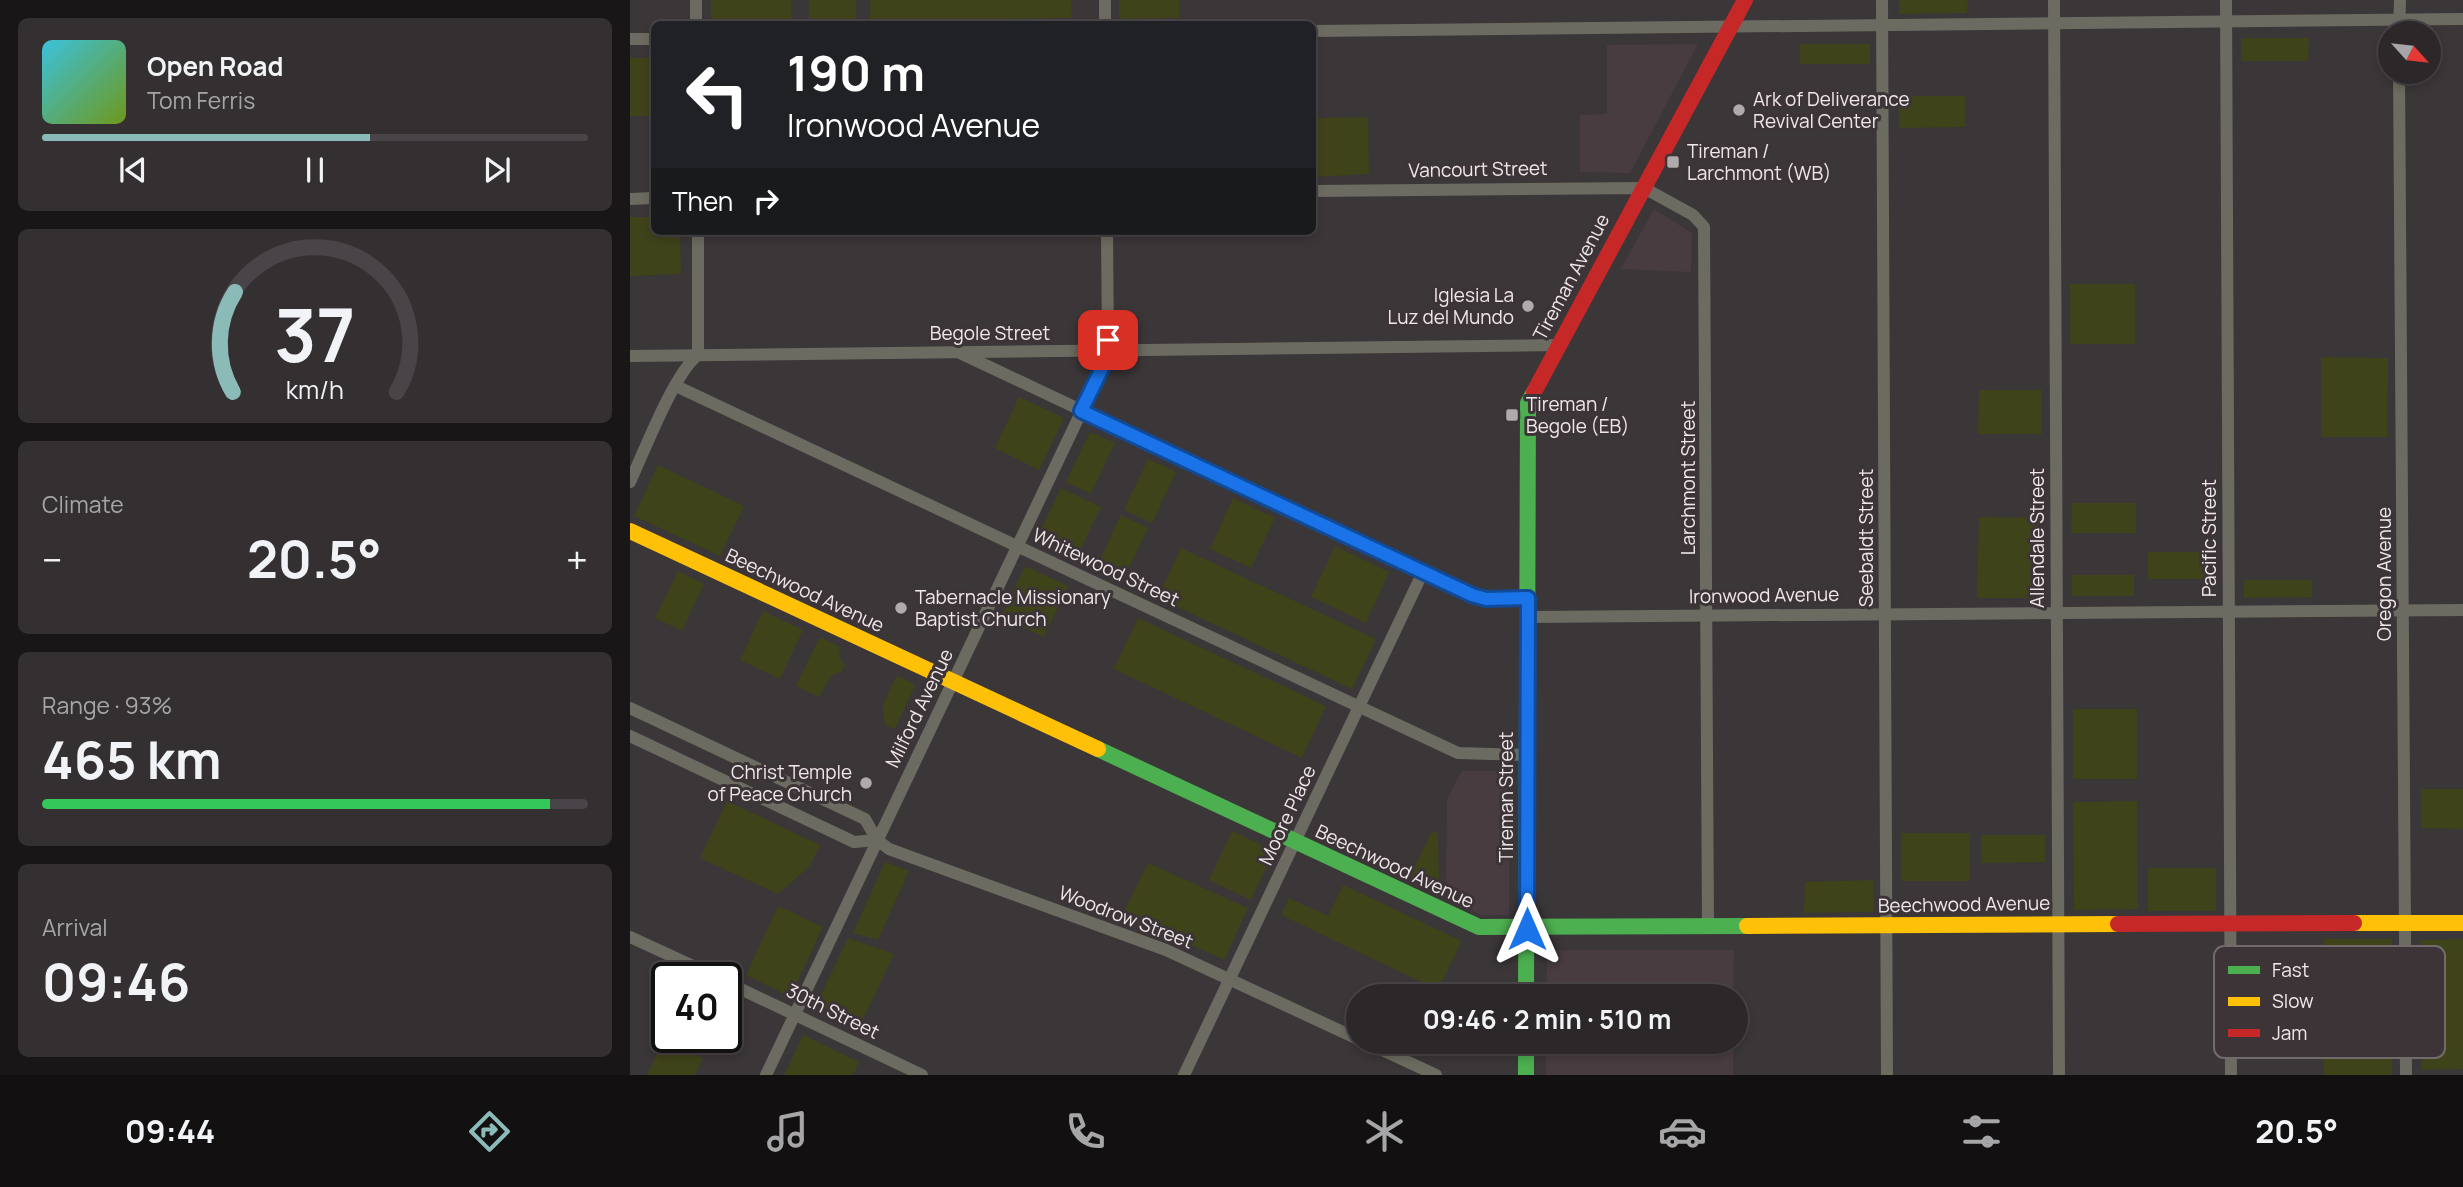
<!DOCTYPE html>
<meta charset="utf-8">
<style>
:root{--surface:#2c282a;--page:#343032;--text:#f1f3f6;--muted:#a6a6a8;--line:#484447;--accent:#8bbbb9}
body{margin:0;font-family:Manrope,sans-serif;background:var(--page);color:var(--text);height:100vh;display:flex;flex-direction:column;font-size:26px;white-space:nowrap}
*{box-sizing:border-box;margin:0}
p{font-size:23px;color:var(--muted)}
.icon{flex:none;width:38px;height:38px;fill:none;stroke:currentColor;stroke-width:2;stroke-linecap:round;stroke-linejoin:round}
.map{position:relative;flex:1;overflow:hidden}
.side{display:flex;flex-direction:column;gap:18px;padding:18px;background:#181617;width:630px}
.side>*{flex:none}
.top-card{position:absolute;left:21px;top:21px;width:665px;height:214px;border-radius:10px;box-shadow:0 4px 10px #0003,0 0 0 2px var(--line);background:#202124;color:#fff;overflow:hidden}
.needle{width:46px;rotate:117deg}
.controls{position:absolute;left:1748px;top:21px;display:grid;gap:14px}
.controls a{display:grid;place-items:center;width:63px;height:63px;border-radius:50%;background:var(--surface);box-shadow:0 4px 10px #0003,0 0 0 2px var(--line);font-size:35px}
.speed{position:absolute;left:21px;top:962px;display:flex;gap:14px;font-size:35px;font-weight:700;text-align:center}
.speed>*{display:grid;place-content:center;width:91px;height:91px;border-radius:50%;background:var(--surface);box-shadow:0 4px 10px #0003,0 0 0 2px var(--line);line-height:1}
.speed .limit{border:4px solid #111;border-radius:10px;background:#fff;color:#111}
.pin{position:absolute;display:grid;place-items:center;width:60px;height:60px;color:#fff;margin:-30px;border-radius:14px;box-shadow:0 4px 10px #0006}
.me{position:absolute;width:77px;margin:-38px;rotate:0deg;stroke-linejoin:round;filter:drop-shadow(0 0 5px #0008)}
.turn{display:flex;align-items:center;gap:24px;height:147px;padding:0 21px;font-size:32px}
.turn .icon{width:91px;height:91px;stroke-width:2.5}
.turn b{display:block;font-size:49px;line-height:60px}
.then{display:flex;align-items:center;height:66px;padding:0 21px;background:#0003;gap:14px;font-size:26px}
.big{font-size:52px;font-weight:700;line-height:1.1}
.side .widget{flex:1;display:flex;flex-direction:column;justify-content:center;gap:10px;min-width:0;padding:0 24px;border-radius:10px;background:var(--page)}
.side .dial{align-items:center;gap:0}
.dial svg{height:182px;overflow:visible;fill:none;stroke:var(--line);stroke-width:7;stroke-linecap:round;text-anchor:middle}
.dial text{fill:var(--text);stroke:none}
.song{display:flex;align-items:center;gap:21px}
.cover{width:84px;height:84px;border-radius:10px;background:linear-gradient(135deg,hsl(190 70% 55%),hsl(80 70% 35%))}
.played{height:7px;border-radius:4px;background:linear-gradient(90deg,var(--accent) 60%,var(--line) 60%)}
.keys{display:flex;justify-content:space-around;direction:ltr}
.heat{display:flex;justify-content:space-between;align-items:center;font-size:38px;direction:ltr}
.charge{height:10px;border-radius:5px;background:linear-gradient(90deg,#34c759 93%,var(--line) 0)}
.trip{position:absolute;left:716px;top:984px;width:402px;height:70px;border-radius:35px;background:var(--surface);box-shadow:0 4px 10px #0003,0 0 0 2px var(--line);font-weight:700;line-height:70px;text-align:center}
.tabs{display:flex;height:112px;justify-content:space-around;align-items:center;background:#121011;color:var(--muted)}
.tabs .icon{width:49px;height:49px}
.tabs .current{color:var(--accent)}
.tabs b{font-size:32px;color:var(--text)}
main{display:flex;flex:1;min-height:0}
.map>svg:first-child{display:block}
.built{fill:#493c41}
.green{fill:#3f431a}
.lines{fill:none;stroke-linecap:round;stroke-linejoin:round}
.street{stroke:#6b6b61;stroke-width:12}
.fast{stroke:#4caf50;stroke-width:16}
.slow{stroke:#ffc107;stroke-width:16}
.jam{stroke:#c62828;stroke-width:16}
.route-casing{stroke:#114b97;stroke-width:18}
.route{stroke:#1a73e8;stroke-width:12}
.poi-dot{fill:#afaaac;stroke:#3d3437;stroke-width:2.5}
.labels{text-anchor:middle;stroke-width:6;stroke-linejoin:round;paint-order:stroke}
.poi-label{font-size:19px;fill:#eee8ea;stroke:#3d3437;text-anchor:start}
.street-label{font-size:19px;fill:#eee8ea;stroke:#3d3437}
.key{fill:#3d3437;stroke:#726a6d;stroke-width:2}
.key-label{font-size:19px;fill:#eee8ea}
</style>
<main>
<section class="side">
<div class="widget">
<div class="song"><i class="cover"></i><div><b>Open Road</b><p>Tom Ferris</p></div></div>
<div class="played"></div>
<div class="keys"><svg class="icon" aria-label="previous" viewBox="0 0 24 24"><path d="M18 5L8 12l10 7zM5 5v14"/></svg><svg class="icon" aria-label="pause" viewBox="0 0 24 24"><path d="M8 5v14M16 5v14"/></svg><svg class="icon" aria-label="next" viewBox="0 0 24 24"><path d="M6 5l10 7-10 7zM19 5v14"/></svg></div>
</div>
<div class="widget dial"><svg viewBox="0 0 100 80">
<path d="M14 69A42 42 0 1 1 86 69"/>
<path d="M14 69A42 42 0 0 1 15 25" stroke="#8bbbb9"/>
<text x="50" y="56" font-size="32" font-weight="700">37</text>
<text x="50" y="72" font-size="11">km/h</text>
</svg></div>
<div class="widget"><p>Climate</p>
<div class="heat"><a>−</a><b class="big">20.5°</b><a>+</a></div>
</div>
<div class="widget"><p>Range · 93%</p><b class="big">465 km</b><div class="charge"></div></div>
<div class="widget"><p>Arrival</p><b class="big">09:46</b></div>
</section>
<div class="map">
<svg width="1833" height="1075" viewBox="0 0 1833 1075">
<rect width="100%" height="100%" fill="#3b3638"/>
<g class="built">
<path d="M1068,44L1000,173L950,172V115L977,114V45Z"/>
<path d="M1024,209L1062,233L1061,272L991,269Z"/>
<path d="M832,771H879V915H852L816,898L817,799Z"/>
<path d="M917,950H1104L1103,996H917Z"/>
<rect x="916" y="1041" width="187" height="34"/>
</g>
<g class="green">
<rect x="81" y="0" width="80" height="24"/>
<rect x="179" y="0" width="47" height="24"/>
<path d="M240,0H441L442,18L240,21Z"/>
<path d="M489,0H549V18L489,19Z"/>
<path d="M1269,0H1338L1337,13L1269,14Z"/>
<path d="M1611,38H1679L1678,61H1611Z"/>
<rect x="1170" y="44" width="70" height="20"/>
<rect x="0" y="58" width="24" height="58"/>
<path d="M1269,96H1335V127L1269,128Z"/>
<path d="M738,117L739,174L683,177V118Z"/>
<path d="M0,217H24V231H50L51,274L0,276Z"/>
<rect x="1440" y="284" width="65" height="60"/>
<path d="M1691,357L1758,358L1757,437H1691Z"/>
<path d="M1349,390H1412V434H1348Z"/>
<path d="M389,397L434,418L409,470L365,448Z"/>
<path d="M460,432L485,443L461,494L436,482Z"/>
<path d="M518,459L546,472L522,523L494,510Z"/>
<path d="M28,465L114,506L90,556L4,516Z"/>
<path d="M431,488L471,507L446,559L406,540Z"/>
<path d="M603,498L645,518L621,568L580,549Z"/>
<path d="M1442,503H1506V533H1441Z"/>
<path d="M491,515L518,528L493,581L466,568Z"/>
<path d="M1349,517L1412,518L1413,598H1347Z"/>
<path d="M705,546L759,572L736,623L681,597Z"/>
<path d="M551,548L746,639L722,689L528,598Z"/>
<path d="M1518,552H1586L1585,579H1518Z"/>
<path d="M395,566L438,586L414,637L371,617Z"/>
<path d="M48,571L74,584L52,631L25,618Z"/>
<rect x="1442" y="575" width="62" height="21"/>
<path d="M1614,580H1682V597L1614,598Z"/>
<path d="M133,611L173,630L150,679L110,660Z"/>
<path d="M508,618L696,706L672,758L484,669Z"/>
<path d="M190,637L210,647L209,658L215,665L211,672L202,675L189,697L166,686Z"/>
<path d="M267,675L285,685L265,729L255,725L253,705Z"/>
<rect x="1443" y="709" width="64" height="70"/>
<path d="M1791,789H1833V829L1791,828Z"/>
<path d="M97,801L190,845L180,866L148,894L70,858Z"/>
<path d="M1507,801L1508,909L1444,910L1443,802Z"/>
<path d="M602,831L644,851L621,900L579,880Z"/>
<path d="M802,831L808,834L809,895L778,880Z"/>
<rect x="1271" y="833" width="69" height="48"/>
<path d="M1351,835H1415V862L1351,863Z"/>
<path d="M255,862L279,871L248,940L223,933Z"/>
<path d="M518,863L618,908L594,960L535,933L490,919Z"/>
<rect x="1518" y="868" width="68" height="43"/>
<path d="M1243,880V912L1174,913L1175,882Z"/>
<path d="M713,885L832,941L808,990L651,915L659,898L698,916Z"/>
<path d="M1340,900V911L1272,912V901Z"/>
<path d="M148,906L193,927L160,997L116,975Z"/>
<path d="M218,938L264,954L228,1030L184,1009Z"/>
<rect x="1694" y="939" width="68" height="136"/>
<path d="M1833,939V1069L1792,1070L1790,940Z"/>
<path d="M173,1035L229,1062L223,1075H154Z"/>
<path d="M34,1039L73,1058L65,1075H17Z"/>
</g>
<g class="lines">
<g class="street">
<path d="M66,0V24"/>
<path d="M475,0V24"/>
<path d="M1252,0L1257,1075"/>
<path d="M1424,0L1429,1075"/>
<path d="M1596,0L1601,1075"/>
<path d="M682,31L1833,19"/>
<path d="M1769,33L1770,0"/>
<path d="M0,39H24"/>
<path d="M1769,72L1776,1075"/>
<path d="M682,191L1014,188L1063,215L1074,227L1078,927"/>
<path d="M0,199L24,198"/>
<path d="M330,353L842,595L856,599L898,598"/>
<path d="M0,356L929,345"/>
<path d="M46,386L828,753L897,755"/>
<path d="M0,482C14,452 44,373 68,355V231"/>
<path d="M898,617L1833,610"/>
<path d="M0,708L235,819L247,840L259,849L536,950L728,1039"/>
<path d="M0,736L224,842L247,840"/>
<path d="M0,937L89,978"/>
<path d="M96,982L292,1075"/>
<path d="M733,1041L806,1075"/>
<path d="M136,1075L474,364L478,350L477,231"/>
<path d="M554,1075L793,572"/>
</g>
<g class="fast">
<path d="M468,749L849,927L1117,926"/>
<path d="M896,996L898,403L904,392"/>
<path d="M896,1041V1075"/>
</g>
<g class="slow">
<path d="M0,531L468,749"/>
<path d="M1724,923H1833"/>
<path d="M1117,926L1488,924"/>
</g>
<g class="jam">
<path d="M904,392L1115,0"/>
<path d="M1488,924L1724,923"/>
</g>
</g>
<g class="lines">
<g class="route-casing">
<path id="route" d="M478,340L474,364L451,411L842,595L856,599L898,598L897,929"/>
</g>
<use href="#route" class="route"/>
</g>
<g class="poi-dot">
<circle cx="1109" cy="110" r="7"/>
<rect x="1036" y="155" width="14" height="14" rx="3.5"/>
<circle cx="898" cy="306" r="7"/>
<rect x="875" y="408" width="14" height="14" rx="3.5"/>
<circle cx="271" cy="608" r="7"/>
<circle cx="236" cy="783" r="7"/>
</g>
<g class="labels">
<g class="poi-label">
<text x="1123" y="106">Ark of Deliverance<tspan x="1123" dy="22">Revival Center</tspan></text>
<text x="1057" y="158">Tireman /<tspan x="1057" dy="22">Larchmont (WB)</tspan></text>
<text x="884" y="302" text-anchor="end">Iglesia La<tspan x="884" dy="22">Luz del Mundo</tspan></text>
<text x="896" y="411">Tireman /<tspan x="896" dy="22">Begole (EB)</tspan></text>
<text x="285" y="604">Tabernacle Missionary<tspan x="285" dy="22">Baptist Church</tspan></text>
<text x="222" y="779" text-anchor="end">Christ Temple<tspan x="222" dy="22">of Peace Church</tspan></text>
</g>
<g class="street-label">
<text transform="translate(848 169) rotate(-1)" y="7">Vancourt Street</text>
<text transform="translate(941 277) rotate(-62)" y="7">Tireman Avenue</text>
<text x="360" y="340">Begole Street</text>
<text transform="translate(1058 478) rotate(-90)" y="7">Larchmont Street</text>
<text transform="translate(1236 538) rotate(-90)" y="7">Seebaldt Street</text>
<text transform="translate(1407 538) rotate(-90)" y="7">Allendale Street</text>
<text transform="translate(1579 538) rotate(-90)" y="7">Pacific Street</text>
<text transform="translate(476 567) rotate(25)" y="7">Whitewood Street</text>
<text transform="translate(1754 574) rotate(-90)" y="7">Oregon Avenue</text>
<text transform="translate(175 590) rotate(25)" y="7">Beechwood Avenue</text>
<text transform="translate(1134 595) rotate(-1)" y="7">Ironwood Avenue</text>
<text transform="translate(289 708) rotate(-64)" y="7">Milford Avenue</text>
<text transform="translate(876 797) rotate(-90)" y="7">Tireman Street</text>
<text transform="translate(657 815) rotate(-65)" y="7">Moore Place</text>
<text transform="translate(765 866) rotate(25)" y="7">Beechwood Avenue</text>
<text transform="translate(1334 904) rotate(-1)" y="7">Beechwood Avenue</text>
<text transform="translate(496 917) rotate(21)" y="7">Woodrow Street</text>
<text transform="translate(203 1011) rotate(26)" y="7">30th Street</text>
</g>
</g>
<rect x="1584" y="946" width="231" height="112" rx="10" class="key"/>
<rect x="1598" y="966" width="32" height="8" fill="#4caf50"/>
<rect x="1598" y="997" width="32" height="9" fill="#ffc107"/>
<rect x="1598" y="1029" width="32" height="8" fill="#c62828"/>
<g class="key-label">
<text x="1642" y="977">Fast</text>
<text x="1642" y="1008">Slow</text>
<text x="1642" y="1040">Jam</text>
</g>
</svg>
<div class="controls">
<a><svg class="needle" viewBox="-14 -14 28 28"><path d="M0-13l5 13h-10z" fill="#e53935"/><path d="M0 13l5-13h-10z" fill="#a6a6a8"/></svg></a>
</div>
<div class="speed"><div class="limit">40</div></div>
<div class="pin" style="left:478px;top:340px;background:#d93025"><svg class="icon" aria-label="arrive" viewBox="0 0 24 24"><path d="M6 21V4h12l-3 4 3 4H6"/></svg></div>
<svg class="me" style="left:897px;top:929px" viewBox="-20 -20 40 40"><path d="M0-17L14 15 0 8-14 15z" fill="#1a73e8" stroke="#fff" stroke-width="4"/></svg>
<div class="trip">09:46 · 2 min · 510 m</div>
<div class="top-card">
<div class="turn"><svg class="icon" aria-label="left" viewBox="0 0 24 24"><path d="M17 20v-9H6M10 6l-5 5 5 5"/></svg><div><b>190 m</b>Ironwood Avenue</div></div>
<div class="then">Then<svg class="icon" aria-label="right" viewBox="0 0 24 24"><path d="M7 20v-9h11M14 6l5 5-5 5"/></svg></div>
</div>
</div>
</main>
<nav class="tabs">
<b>09:44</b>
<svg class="icon current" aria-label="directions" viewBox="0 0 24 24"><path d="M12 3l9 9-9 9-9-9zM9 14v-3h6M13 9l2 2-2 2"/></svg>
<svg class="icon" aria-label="music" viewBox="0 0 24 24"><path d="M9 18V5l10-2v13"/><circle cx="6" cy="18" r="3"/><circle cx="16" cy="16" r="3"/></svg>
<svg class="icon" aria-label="phone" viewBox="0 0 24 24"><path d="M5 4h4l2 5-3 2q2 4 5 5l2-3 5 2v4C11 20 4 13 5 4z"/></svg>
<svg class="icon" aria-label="climate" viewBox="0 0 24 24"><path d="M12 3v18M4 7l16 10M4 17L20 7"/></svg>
<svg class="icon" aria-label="car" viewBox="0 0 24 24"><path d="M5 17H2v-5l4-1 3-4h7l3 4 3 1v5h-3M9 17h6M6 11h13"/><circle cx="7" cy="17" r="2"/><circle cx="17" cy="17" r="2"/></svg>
<svg class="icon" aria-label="filters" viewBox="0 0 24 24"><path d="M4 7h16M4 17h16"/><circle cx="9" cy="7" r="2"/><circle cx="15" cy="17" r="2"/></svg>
<b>20.5°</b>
</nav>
